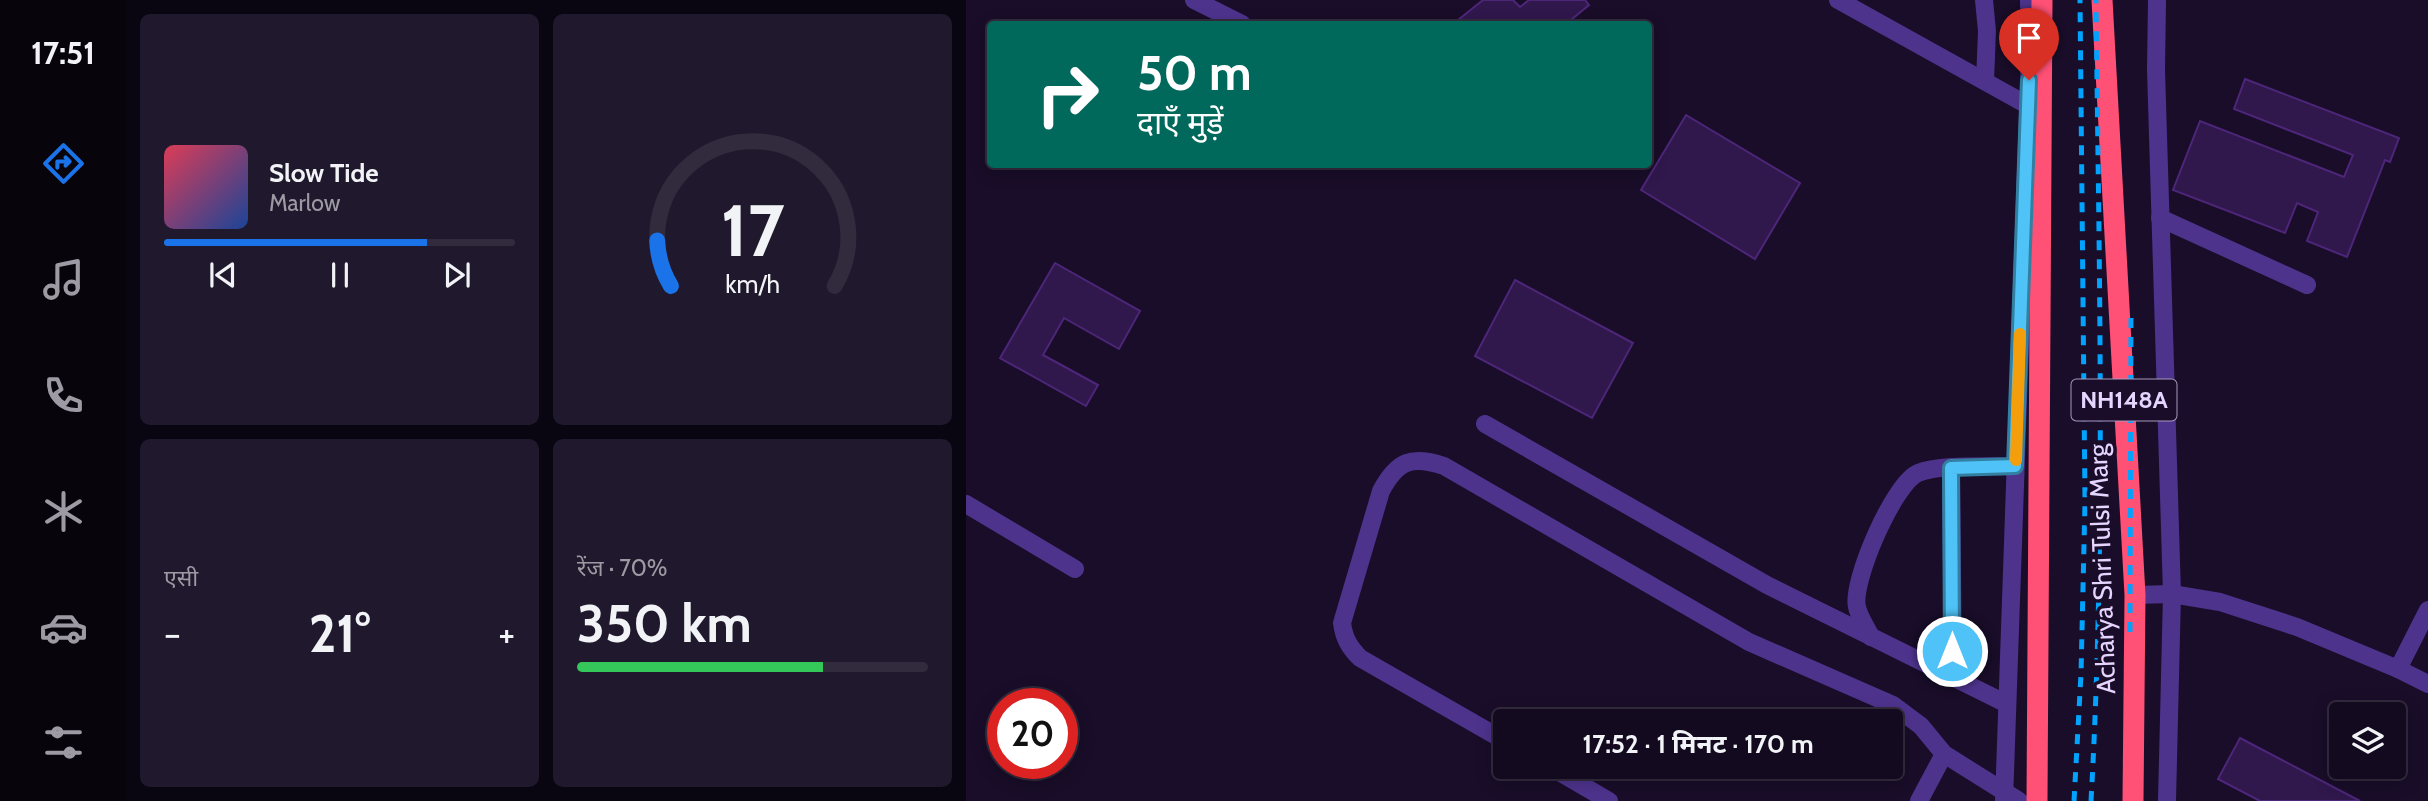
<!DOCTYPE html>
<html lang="hi">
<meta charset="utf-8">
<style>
:root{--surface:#130a1f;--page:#20182c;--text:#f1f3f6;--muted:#9d9aa4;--line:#322b3d;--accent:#1a73e8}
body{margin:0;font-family:Cabin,"Noto Sans Devanagari",sans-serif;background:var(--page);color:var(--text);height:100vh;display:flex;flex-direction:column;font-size:26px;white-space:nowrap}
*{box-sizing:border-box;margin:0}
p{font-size:23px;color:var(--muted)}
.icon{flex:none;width:38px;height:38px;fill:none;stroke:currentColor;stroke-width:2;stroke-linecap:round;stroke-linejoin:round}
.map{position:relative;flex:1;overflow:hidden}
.sheet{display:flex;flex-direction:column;gap:14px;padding:14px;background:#0a0611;width:840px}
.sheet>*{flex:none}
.banner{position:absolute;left:21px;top:21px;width:665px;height:147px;border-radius:7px;box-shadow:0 4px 18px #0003,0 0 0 2px var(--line);background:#00695c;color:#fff;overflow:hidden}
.controls{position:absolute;left:1363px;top:702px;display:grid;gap:14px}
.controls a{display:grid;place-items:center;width:77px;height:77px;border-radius:7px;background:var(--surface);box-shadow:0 4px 18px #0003,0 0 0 2px var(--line);font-size:35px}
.speed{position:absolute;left:21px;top:688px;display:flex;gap:14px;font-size:35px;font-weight:700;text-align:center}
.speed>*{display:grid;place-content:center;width:91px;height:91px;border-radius:50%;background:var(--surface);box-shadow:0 4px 18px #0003,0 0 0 2px var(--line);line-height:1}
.speed .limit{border:10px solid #d22;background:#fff;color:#111}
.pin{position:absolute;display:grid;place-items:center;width:60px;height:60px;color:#fff;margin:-72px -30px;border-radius:50% 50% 50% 0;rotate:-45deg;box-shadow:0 0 7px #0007}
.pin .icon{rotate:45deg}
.me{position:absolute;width:77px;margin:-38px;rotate:0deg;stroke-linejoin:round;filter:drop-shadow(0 0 5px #0008)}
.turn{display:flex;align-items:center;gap:24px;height:147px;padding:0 35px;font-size:32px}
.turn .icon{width:91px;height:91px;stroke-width:2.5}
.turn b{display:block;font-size:49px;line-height:60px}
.big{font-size:52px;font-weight:700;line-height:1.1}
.sheet .widget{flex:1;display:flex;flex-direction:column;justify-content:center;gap:10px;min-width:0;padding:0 24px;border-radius:10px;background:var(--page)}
.sheet .dial{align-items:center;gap:0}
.dial svg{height:182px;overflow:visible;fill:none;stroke:var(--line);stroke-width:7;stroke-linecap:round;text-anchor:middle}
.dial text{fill:var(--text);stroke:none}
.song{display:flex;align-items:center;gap:21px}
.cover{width:84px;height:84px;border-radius:10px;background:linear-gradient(135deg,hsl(350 70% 55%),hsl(220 70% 35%))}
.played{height:7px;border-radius:4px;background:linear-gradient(90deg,var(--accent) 75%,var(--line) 75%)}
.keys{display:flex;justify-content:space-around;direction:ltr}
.heat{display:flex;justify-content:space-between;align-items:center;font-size:38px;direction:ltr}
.charge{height:10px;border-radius:5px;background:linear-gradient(90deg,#34c759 70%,var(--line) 0)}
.sheet .tiles{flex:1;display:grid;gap:14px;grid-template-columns:repeat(2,1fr)}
.trip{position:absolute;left:527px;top:709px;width:410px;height:70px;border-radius:7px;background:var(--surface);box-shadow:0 4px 18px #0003,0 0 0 2px var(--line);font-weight:700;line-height:70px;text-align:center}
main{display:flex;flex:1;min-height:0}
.tabs{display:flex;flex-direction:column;width:126px;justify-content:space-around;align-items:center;background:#08040c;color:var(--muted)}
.tabs .icon{width:49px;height:49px}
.tabs .selected{color:var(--accent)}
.tabs b{font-size:32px;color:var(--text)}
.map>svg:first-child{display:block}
.building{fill:#30174c;stroke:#4d267a;stroke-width:2}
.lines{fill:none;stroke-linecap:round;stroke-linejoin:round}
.minor{stroke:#4e338d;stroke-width:18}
.highway{stroke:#ff5075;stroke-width:21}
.rail{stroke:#01a3ff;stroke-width:5;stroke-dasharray:10 9;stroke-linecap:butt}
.route-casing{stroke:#337fa1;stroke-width:18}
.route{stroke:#4fc3f7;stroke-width:12}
.slow{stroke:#f59e0b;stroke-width:12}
.labels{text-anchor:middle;stroke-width:7;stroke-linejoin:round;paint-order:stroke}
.shield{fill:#190d29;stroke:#a899bf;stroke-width:2}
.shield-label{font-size:24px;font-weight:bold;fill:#e5d5ff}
.street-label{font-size:26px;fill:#e5d5ff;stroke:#190d29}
</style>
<main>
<nav class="tabs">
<b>17:51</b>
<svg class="icon selected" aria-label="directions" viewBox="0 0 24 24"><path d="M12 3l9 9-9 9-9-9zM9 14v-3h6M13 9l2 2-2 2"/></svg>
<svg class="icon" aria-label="music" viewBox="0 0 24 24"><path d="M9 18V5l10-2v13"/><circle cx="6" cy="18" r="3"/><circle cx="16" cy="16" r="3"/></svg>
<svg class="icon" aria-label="phone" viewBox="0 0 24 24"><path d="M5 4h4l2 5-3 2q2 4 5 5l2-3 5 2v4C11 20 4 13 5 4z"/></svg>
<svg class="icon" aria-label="climate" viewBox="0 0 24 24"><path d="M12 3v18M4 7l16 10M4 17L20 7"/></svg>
<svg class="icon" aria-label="car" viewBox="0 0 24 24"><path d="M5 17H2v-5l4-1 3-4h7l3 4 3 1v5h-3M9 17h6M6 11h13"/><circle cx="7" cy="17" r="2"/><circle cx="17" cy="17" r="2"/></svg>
<svg class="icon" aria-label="filters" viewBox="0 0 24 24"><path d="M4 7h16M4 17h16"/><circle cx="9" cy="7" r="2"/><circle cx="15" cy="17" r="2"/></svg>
</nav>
<section class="sheet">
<div class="tiles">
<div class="widget">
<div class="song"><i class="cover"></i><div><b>Slow Tide</b><p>Marlow</p></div></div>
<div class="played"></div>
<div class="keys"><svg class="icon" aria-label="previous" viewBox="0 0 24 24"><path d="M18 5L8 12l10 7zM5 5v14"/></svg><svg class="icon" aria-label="pause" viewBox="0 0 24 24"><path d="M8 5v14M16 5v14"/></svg><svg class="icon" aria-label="next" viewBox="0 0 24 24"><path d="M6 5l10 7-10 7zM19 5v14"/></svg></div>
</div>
<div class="widget dial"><svg viewBox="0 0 100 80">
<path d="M14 69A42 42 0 1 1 86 69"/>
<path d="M14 69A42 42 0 0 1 8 49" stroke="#1a73e8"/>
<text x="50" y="56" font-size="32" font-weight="700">17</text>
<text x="50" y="72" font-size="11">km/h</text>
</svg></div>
<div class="widget"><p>एसी</p>
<div class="heat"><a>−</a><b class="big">21°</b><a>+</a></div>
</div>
<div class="widget"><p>रेंज · 70%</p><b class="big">350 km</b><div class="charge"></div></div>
</div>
</section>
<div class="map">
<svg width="1462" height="801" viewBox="0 0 1462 801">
<rect width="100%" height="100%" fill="#190d29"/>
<g class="building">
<path d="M517,0H547L554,7L563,0H619L623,5L600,24H487Z"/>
<path d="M1279,79L1433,138L1424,162L1419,160L1381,257L1341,241L1352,212L1331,203L1319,233L1207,190L1234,121L1378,177L1387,155L1268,109Z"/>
<path d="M720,115L834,183L789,259L675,190Z"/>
<path d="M89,263L174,311L153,349L98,318L77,355L132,385L120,406L34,358Z"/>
<path d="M549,280L667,343L626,418L509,356Z"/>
<path d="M1274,738L1394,801H1294L1252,779Z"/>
</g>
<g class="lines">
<g class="minor">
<path d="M228,0L276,24"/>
<path d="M872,0L1063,106"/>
<path d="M1018,0L1021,31L1019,81"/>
<path d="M1191,0L1190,70L1206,594L1201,801"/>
<path d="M1194,218L1341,285"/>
<path d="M519,424L801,585L1041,704"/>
<path d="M985,468L987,677"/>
<path d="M0,504L109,569"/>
<path d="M1169,595L1206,594L1254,602L1331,627L1432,669L1462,684"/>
<path d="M905,637C901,628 893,617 891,607C885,582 928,483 952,473C974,464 1024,467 1049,466"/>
<path d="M1432,669L1462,610"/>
<path d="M539,741L394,658C383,647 378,638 376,623L415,491C431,461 445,455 478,466L783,642L927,705L955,726L978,754L1053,801"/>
<path d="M583,766L643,801"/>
<path d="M953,801L978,754"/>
<path d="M1038,801L1064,55L1063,0"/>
</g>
<g class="highway">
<path d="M1136,0L1169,595L1167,801"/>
<path d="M1071,801L1076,0"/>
</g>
<g class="rail">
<path d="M1164,632L1165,313"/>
<path d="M1108,801L1115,674L1119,501L1114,0"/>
<path d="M1125,801C1140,534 1133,267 1130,0"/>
</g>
</g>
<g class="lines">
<g class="route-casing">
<path id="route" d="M986,651L985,468L1049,466L1063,80"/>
</g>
<use href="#route" class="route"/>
<path class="slow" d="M1050,460L1054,334"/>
</g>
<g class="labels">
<rect class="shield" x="1105.5" y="379.5" width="105" height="41" rx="5"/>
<g class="shield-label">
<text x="1158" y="408">NH148A</text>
</g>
<g class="street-label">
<text transform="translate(1136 569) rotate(-92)" y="9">Acharya Shri Tulsi Marg</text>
</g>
</g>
</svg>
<div class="controls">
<a><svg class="icon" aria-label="layers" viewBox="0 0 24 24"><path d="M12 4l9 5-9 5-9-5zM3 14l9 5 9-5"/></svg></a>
</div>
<div class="speed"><div class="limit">20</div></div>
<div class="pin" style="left:1063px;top:80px;background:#d93025"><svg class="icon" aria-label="arrive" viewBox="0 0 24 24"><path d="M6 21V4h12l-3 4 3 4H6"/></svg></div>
<svg class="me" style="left:986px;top:651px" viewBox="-20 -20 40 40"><circle r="17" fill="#4fc3f7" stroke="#fff" stroke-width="3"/><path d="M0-11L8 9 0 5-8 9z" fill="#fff"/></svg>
<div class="trip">17:52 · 1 मिनट · 170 m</div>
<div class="banner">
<div class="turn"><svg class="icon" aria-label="right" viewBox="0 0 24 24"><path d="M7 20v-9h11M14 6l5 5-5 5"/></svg><div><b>50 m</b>दाएँ मुड़ें</div></div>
</div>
</div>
</main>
